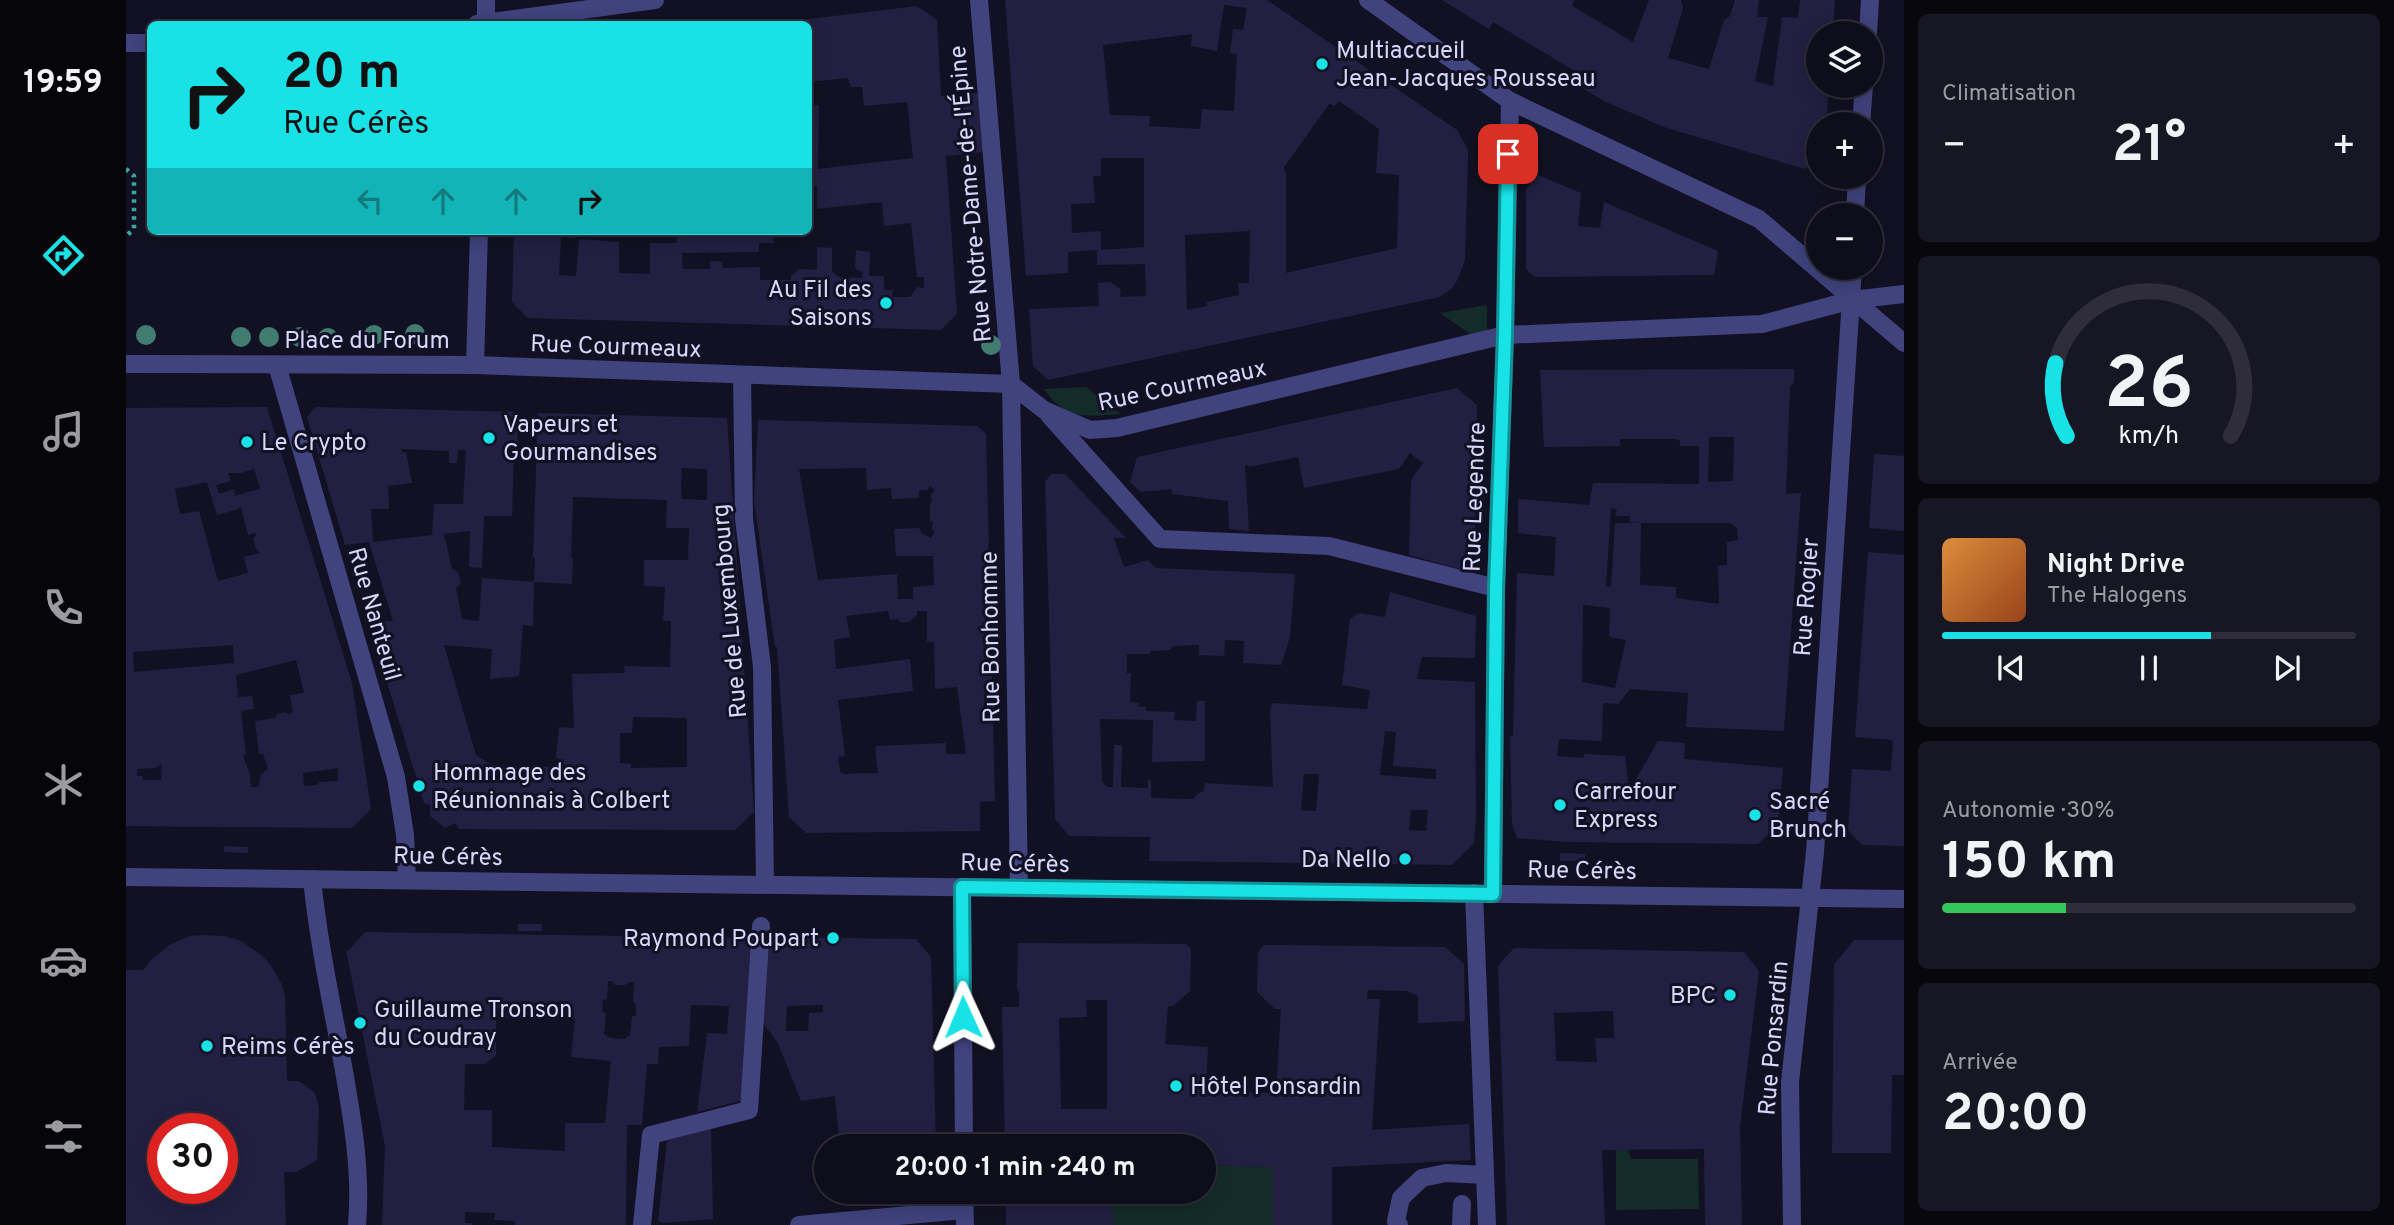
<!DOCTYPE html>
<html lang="fr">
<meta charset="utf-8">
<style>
:root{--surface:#0e0d1a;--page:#171623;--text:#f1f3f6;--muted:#9b9ca2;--line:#2e2d39;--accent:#18e2e6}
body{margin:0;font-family:Overpass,sans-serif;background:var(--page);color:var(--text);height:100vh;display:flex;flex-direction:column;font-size:26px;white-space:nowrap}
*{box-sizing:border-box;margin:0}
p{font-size:23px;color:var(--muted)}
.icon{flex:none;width:38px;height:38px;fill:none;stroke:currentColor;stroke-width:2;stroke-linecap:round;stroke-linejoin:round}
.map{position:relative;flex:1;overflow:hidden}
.drawer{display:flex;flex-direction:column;gap:14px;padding:14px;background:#08070e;width:490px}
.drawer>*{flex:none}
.banner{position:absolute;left:21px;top:21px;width:665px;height:214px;border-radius:10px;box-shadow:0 4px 18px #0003,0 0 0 2px var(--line);background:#18e2e6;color:#111;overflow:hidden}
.buttons{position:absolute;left:1680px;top:21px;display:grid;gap:14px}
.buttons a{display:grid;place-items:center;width:77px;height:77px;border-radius:50%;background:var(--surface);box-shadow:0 4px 18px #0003,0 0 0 2px var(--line);font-size:35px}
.speed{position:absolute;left:21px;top:1113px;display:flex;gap:14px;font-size:35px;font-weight:700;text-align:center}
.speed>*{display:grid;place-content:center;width:91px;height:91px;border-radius:50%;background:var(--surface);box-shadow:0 4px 18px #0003,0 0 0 2px var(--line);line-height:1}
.speed .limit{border:10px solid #d22;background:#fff;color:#111}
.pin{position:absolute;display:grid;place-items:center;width:60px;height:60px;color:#fff;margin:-30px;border-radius:14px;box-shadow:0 4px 10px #0006}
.me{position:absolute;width:77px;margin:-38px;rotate:359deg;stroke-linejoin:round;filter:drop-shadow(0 0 5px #0008)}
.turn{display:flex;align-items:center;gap:24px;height:147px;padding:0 21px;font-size:32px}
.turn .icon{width:91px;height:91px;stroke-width:2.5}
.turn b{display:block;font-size:49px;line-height:60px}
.lanes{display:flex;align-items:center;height:66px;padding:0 21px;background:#0003;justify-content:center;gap:35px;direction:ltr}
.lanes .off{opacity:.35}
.big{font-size:52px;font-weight:700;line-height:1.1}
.drawer .widget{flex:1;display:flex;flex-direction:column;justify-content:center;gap:10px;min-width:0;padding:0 24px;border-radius:10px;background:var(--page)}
.drawer .dial{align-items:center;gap:0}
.dial svg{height:182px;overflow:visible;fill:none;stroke:var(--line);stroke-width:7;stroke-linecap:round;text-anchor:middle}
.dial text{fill:var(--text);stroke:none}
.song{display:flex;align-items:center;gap:21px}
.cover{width:84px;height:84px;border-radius:10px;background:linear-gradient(135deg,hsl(30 70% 55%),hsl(20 70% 35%))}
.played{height:7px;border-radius:4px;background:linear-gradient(90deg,var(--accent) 65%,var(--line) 65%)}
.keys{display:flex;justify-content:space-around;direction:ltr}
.heat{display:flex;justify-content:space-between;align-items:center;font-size:38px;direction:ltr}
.charge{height:10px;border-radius:5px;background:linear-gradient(90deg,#34c759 30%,var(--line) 0)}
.trip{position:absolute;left:688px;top:1134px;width:402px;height:70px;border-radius:35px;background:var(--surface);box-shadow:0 4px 18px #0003,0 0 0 2px var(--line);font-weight:700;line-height:70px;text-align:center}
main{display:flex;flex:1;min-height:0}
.menu{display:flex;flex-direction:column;width:126px;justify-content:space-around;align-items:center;background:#06050a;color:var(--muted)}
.menu .icon{width:49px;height:49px}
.menu .selected{color:var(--accent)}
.menu b{font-size:32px;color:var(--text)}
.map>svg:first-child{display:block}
.green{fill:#142c29}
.building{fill:#231f42;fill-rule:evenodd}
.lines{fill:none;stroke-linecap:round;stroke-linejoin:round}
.path{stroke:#3baa9a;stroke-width:4.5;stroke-dasharray:3.5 5;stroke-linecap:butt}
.minor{stroke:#40437d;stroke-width:18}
.tree{fill:#427c71}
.route-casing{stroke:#109396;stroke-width:18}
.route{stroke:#18e2e6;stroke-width:12}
.poi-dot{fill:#18e2e6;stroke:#121123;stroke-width:2.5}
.labels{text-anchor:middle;stroke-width:6;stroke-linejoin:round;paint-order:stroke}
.poi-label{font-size:24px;fill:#d8d6fb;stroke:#121123;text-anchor:start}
.street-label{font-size:24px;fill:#d8d6fb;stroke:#121123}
</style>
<main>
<nav class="menu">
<b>19:59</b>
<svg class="icon selected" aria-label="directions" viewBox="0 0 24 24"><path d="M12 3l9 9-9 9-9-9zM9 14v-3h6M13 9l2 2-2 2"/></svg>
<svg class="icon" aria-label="music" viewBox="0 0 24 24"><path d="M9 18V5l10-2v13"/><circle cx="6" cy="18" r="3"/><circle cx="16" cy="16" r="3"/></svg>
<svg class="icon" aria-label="phone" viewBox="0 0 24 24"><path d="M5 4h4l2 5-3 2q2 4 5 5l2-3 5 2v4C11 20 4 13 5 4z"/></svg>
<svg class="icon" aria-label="climate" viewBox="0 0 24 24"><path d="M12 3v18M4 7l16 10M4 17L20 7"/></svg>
<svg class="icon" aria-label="car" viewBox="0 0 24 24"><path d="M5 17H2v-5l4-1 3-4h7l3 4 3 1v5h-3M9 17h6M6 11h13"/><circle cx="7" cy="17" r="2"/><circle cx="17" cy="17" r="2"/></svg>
<svg class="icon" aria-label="filters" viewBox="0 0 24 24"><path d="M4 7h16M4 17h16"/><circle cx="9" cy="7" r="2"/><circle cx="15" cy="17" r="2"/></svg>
</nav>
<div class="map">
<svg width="1778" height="1225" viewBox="0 0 1778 1225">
<rect width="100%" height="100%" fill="#121123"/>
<g class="green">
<path d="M1361,305V335L1350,338L1314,313Z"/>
<path d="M960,387L995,414C960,416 940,421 918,389Z"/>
<path d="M1502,1149L1505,1159H1572L1573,1209L1490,1210V1150Z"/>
<path d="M1078,1165L1147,1167V1225H987V1192H1078Z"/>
</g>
<g class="building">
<path d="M879,0H1141L1331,130L1342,150V160L1339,260L1332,279L1326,288L1314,297L922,380L907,366L903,309L973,306L972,283L985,282L995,290L994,297L1020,296L1019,264L971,265V250L942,252V273L900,276ZM1098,5L1121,8L1117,30L1107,29L1104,53L1111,54L1108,111L1076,109L1074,129L1023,126L1024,116L984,115L977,45L1066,34L1065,46L1091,51ZM1213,101L1253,129L1250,173L1273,175L1271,248L1160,273V174L1158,167L1204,103L1208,106ZM975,158H1018V247L975,250V231L946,233L945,204L969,203L967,176H975ZM1124,231L1123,283H1112L1113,295L1081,302V306L1061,310L1059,235Z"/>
<path d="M1316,0H1448L1446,6L1507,42L1523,0H1555L1557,8L1542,58L1583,69L1598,20L1604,16L1609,0H1633L1631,17H1642L1629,81L1647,86L1656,17L1672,18L1674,0H1709L1707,33H1692V86H1703L1700,124H1692V159L1679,169L1538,127L1478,101L1457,88L1462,79L1367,22L1363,29Z"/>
<path d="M791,6L811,20L815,96L852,93L858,152L820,156L831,314L815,330L402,318L386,302L388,231H450V238L435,237L433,275L450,276L453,239L493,242V273L524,274V243H551L550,231H647L648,243H633V252L556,253L557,269H584V261L596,262L597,268L634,267V280H665V276L673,269L691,270V247L706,248V271L712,277L736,278L737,273L729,268L730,250L744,252L743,276H758V290H767L766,297H784L791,287L798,288V277H791L785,223L758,226L756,202L691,209V186H682V105H693L692,169L787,158L781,102L738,106L736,87H725L722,78L682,82V24H650V23Z"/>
<path d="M1412,175L1455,193L1452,226L1474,228L1478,202L1592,251L1588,275L1409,277L1400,269V189Z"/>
<path d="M1668,369V382L1664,387L1660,494L1675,493L1658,731L1560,727L1562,693L1504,689L1492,704L1477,703L1476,741L1433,739L1431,756L1458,758V754L1499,756L1503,791L1532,741L1559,743L1558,759L1657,768L1652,825L1632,844L1442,842L1391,838L1386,823L1384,736H1387L1391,573L1428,576L1430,537L1392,533V499L1463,505L1467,483L1573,484V446H1554V441L1550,439H1494V446L1418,447L1414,370ZM1583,437H1608L1607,481L1582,482ZM1485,508L1491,509L1489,516H1504V522L1515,523H1604L1611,528L1612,540L1601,542V565L1592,566L1593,604L1550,598V587L1514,585L1515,523H1489L1485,587L1480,586ZM1457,605L1484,608L1483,637L1500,640L1489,688L1456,682Z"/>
<path d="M1331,388L1351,405L1349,559L1337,570L1283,555L1285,480L1297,463L1284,453L1273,469L1178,488L1172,457L1123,467L1122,465L1119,466L1123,531L1103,529L1102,501L1046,494V489L1015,492L1004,482L1011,457Z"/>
<path d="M141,407L226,683L245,809L226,828L0,826V408ZM128,469L134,489L109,496L108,489L93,494L90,485L105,481L102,473H115ZM81,482L91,515L113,509V507H115L122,535L129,533L130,536L127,538L130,549L134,553L118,557L122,573L92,581L73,511L54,514L49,489ZM107,645L108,663L8,672L7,652ZM170,660L178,693L164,695L167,712L162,715L160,712L151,714L150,718L129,721L133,754H137L142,769L135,775L132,787H125L124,775L117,755H120L115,711L128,709L126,696L112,697L110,675ZM36,764L35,780H17L16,776H11V769L29,768ZM212,768V781L194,782L191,785L178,786L177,773Z"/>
<path d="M189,407L391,412L392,453H388L386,516H358L356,568L343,567L344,531L318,534L326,569L332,572L335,583L330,588L336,619L353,621L356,578L408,582L407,626L397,625L393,676L364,679L366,649L318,645L350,755L367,766L432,767L433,758H430L433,727L448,728L446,674L499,673L498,666L544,667L545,621H537L539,587L518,586V560H562L563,528H540L541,500L447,497L445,558H447L446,584L408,582L409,558L407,557L412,413L601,418L628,812L609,830L333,829L329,823L319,828L304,816V805L298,803L243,623L267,621L243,542L219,545L181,417ZM276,449L323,451V463H331L332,450H340L337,504H308L306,535L247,542L245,509H263L262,486L286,483L280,452L276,453ZM556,468L581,469V500L556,499L555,488ZM507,717L561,718V767L505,768V764L494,763V733H506Z"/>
<path d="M632,420L851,426L860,434L869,801L854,802V831L680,833L663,817L651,647H649L628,501ZM740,468L741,490L765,488L766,499L793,498V490H801L804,486L809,491L805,494L806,503L804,502V521H807L806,530L809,532L805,538L795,533L794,528L768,529L770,556H807L808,585L787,587V599H772L771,574L692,580L673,469ZM762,611L764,620L773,619V622H783L791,615V611H801V642H808L809,689L831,687L840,754H820V743L749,746L752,773L717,774L714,772L712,757L719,756L712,700L787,691L784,659L710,669L708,640L724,637L720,616Z"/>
<path d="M1748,454L1778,456V531L1743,528Z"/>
<path d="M925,474H939L1000,538H988L998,567L1022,560L1030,568L1169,574L1164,637L1155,665L1117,663L1118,641L1099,640L1098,656L1073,655V645L1047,646L1044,650L1024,651V654H1001V674L1005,673L1004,702L1013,703V707L1020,706V711L1049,712L1048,720L1070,721L1071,701H1079V761L1026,762L1027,720L974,719L976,781L981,787H987L988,745H996L995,787L1022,788V780H1025V798L1068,799L1070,795L1078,791L1079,783L1147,787L1144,711L1146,703L1241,709L1244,690L1216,685L1224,619L1232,613L1259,617L1264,592L1350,616L1349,658L1296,657L1291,679L1349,682L1350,817L1348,843L1326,865L1023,861L1024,837L943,836L929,819L919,482ZM1259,731L1270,732L1267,766L1310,769V779L1254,775ZM1178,774H1193L1190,811L1175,810ZM1285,810H1302L1300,831L1283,830Z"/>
<path d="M1742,552L1778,555V846L1736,845L1722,830L1726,769L1765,771L1767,740L1729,737Z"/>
<path d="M98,846L122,847V853L98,852Z"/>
<path d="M1434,853L1459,854V861H1434Z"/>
<rect x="392" y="924" width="24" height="7"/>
<path d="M239,932L631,938L617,1100L571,1112L581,1033L601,1034L603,1006L565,1005L563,1046L533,1047L532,1064H521L516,1125H501L500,1225H389V1221L368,1220L369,1213L339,1212V1223H346V1225H256L259,1146L220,950L222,951ZM482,981H486L489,985H499L504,982H508L507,1001L510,1005V1015L506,1017L504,1035L498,1039L484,1038L478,1034L480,1014L476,1011L477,1000L481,999ZM370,1018L449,1019L445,1057L485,1061L479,1123H439V1151L366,1147V1110H338L339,1064H359L370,1055Z"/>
<path d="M76,935L99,936L115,941L134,954L144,964L155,983L159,996L161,1081H173L188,1092L190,1096L193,1108L191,1160L170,1172H158L160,1225H0V970H17L25,960L43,945L64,936ZM37,1129H96V1188H37Z"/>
<path d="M639,937L790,939L805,957L810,1146H742L741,1135L713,1136L709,1096L675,1101L652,1043L634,1019ZM697,1005V1012L683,1013L682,1031H660L661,1006Z"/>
<path d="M1728,940H1778V1075H1766L1765,1153H1706L1708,965Z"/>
<path d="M892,943L1060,944L1065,949L1064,991L1047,1006H1042L1039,1044L1082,1047L1080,1091L1150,1093L1155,1009H1149L1131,992L1132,953L1135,948L1138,945L1319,947L1338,964L1339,1021L1292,1023V996L1282,991L1242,990L1241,999H1254L1246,1130L1343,1124L1345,1160L1206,1167V1225H1147V1167L1078,1165V1146H879L876,1007H893V992L891,990ZM960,1000H981V1109H935L933,1018L961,1017Z"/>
<path d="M1388,948L1618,952L1633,971L1614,1127L1616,1225H1579L1578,1149L1476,1150L1479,1225H1381L1372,966ZM1487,1011L1488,1038H1469L1471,1062L1430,1061L1428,1013Z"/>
<path d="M585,1128L587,1219L536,1223L532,1220L541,1141Z"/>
<path d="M745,1192H808L801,1200L746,1205Z"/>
<rect x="880" y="1192" width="107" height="33"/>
</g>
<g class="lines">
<path class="path" d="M0,169L8,176V229L0,236"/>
<g class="minor">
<path d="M853,0L885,384L893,888"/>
<path d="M1242,0L1384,101L1633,219L1778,343"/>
<path d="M351,24L529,0"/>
<path d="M360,24V0"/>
<path d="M1742,33L1744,0"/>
<path d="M0,43H24"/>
<path d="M1735,124L1738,86"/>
<path d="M1729,215L1731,177"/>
<path d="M0,364L349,365L885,384L918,410L964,430L991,428L1379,335L1636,324L1726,300L1778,294"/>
<path d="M151,365L270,777L279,835L281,880"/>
<path d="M349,365L353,231"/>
<path d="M616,375L618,519L636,667L639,885"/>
<path d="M923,415L1034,539L1203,546L1370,588"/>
<path d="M0,877L1778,899"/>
<path d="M186,879C192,938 204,996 215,1054C225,1111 236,1168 231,1225"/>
<path d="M836,887L838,1146"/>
<path d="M1348,893L1361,1225"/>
<path d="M1367,894L1370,588L1379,335L1384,101"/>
<path d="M838,1192L839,1225"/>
<path d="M516,1225L525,1135L623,1110L635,926"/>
<path d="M673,1225L838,1210"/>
<path d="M1273,1225L1270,1221L1275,1198L1296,1178L1320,1173L1359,1175"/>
<path d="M1335,1225L1336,1204"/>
<path d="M1666,1225L1664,1082L1689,852L1727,268"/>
</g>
</g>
<g class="tree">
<circle cx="289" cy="334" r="10"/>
<circle cx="20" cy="335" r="10"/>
<circle cx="248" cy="335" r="10"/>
<circle cx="115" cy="337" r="10"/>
<circle cx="143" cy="337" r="10"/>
<circle cx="174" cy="337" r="10"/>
<circle cx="202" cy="338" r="10"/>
<circle cx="865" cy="345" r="10"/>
</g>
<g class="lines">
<g class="route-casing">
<path id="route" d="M837,1017L836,887L1367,894L1370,588L1379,335L1382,154"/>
</g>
<use href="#route" class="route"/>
</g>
<g class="poi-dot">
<circle cx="1196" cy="64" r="7"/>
<circle cx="760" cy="303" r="7"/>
<circle cx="363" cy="438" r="7"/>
<circle cx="121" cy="442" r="7"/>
<circle cx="293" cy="786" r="7"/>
<circle cx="1434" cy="805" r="7"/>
<circle cx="1629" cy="815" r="7"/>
<circle cx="1279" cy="859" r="7"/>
<circle cx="707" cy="938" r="7"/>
<circle cx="1604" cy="995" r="7"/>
<circle cx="234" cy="1023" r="7"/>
<circle cx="81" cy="1046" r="7"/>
<circle cx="1050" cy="1086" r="7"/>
</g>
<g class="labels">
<g class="poi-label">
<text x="1210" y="58">Multiaccueil<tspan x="1210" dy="28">Jean-Jacques Rousseau</tspan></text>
<text x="746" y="297" text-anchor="end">Au Fil des<tspan x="746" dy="28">Saisons</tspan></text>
<text x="377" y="432">Vapeurs et<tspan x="377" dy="28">Gourmandises</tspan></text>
<text x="135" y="450">Le Crypto</text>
<text x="307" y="780">Hommage des<tspan x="307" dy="28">Réunionnais à Colbert</tspan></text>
<text x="1448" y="799">Carrefour<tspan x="1448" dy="28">Express</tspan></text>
<text x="1643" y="809">Sacré<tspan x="1643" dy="28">Brunch</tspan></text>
<text x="1265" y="867" text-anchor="end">Da Nello</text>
<text x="693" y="946" text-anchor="end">Raymond Poupart</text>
<text x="1590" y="1003" text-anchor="end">BPC</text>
<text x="248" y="1017">Guillaume Tronson<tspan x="248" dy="28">du Coudray</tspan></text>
<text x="95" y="1054">Reims Cérès</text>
<text x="1064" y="1094">Hôtel Ponsardin</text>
</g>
<g class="street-label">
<text transform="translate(844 194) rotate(-95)" y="8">Rue Notre-Dame-de-l'Épine</text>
<text x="241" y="348">Place du Forum</text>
<text transform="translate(490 346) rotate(2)" y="8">Rue Courmeaux</text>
<text transform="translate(1056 385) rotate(-12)" y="8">Rue Courmeaux</text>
<text transform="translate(1348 497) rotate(-88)" y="8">Rue Legendre</text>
<text transform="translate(1680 597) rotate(-86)" y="8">Rue Rogier</text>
<text transform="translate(603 611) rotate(-95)" y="8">Rue de Luxembourg</text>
<text transform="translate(249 614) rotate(74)" y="8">Rue Nanteuil</text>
<text transform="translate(864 637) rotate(-91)" y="8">Rue Bonhomme</text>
<text transform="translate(322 856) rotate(1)" y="8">Rue Cérès</text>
<text transform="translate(889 863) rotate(1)" y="8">Rue Cérès</text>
<text transform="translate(1456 870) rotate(1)" y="8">Rue Cérès</text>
<text transform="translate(1647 1038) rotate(-85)" y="8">Rue Ponsardin</text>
</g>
</g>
</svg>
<div class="buttons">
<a><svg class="icon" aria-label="layers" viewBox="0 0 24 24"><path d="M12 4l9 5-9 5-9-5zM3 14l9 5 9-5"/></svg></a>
<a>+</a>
<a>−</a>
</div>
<div class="speed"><div class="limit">30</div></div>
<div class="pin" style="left:1382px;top:154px;background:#d93025"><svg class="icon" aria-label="arrive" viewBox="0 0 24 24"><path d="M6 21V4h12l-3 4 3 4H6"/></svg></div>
<svg class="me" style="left:837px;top:1017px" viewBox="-20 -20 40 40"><path d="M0-17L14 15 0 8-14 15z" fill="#18e2e6" stroke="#fff" stroke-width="4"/></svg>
<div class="trip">20:00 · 1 min · 240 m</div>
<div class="banner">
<div class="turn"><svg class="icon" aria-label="right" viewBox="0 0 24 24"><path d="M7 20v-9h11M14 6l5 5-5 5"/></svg><div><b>20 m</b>Rue Cérès</div></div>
<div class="lanes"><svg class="icon off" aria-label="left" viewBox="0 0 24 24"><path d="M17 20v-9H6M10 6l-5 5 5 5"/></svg><svg class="icon off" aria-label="ahead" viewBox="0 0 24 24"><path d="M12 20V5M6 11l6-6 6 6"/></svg><svg class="icon off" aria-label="ahead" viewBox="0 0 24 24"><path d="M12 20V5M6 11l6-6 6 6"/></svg><svg class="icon" aria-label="right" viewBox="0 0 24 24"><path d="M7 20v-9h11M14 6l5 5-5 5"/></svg></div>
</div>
</div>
<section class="drawer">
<div class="widget"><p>Climatisation</p>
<div class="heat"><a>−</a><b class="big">21°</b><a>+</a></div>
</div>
<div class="widget dial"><svg viewBox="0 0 100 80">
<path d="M14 69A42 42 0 1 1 86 69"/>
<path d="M14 69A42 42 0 0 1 9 37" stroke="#18e2e6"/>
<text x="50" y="56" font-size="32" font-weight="700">26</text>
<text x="50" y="72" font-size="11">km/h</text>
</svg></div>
<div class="widget">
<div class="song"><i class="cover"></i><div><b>Night Drive</b><p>The Halogens</p></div></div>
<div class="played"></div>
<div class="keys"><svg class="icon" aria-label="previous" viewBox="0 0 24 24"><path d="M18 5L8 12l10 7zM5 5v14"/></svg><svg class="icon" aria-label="pause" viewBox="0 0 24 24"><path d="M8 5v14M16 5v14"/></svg><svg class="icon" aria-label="next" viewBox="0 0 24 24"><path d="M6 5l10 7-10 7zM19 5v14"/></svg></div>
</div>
<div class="widget"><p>Autonomie · 30%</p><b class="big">150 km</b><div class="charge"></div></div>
<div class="widget"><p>Arrivée</p><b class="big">20:00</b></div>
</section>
</main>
